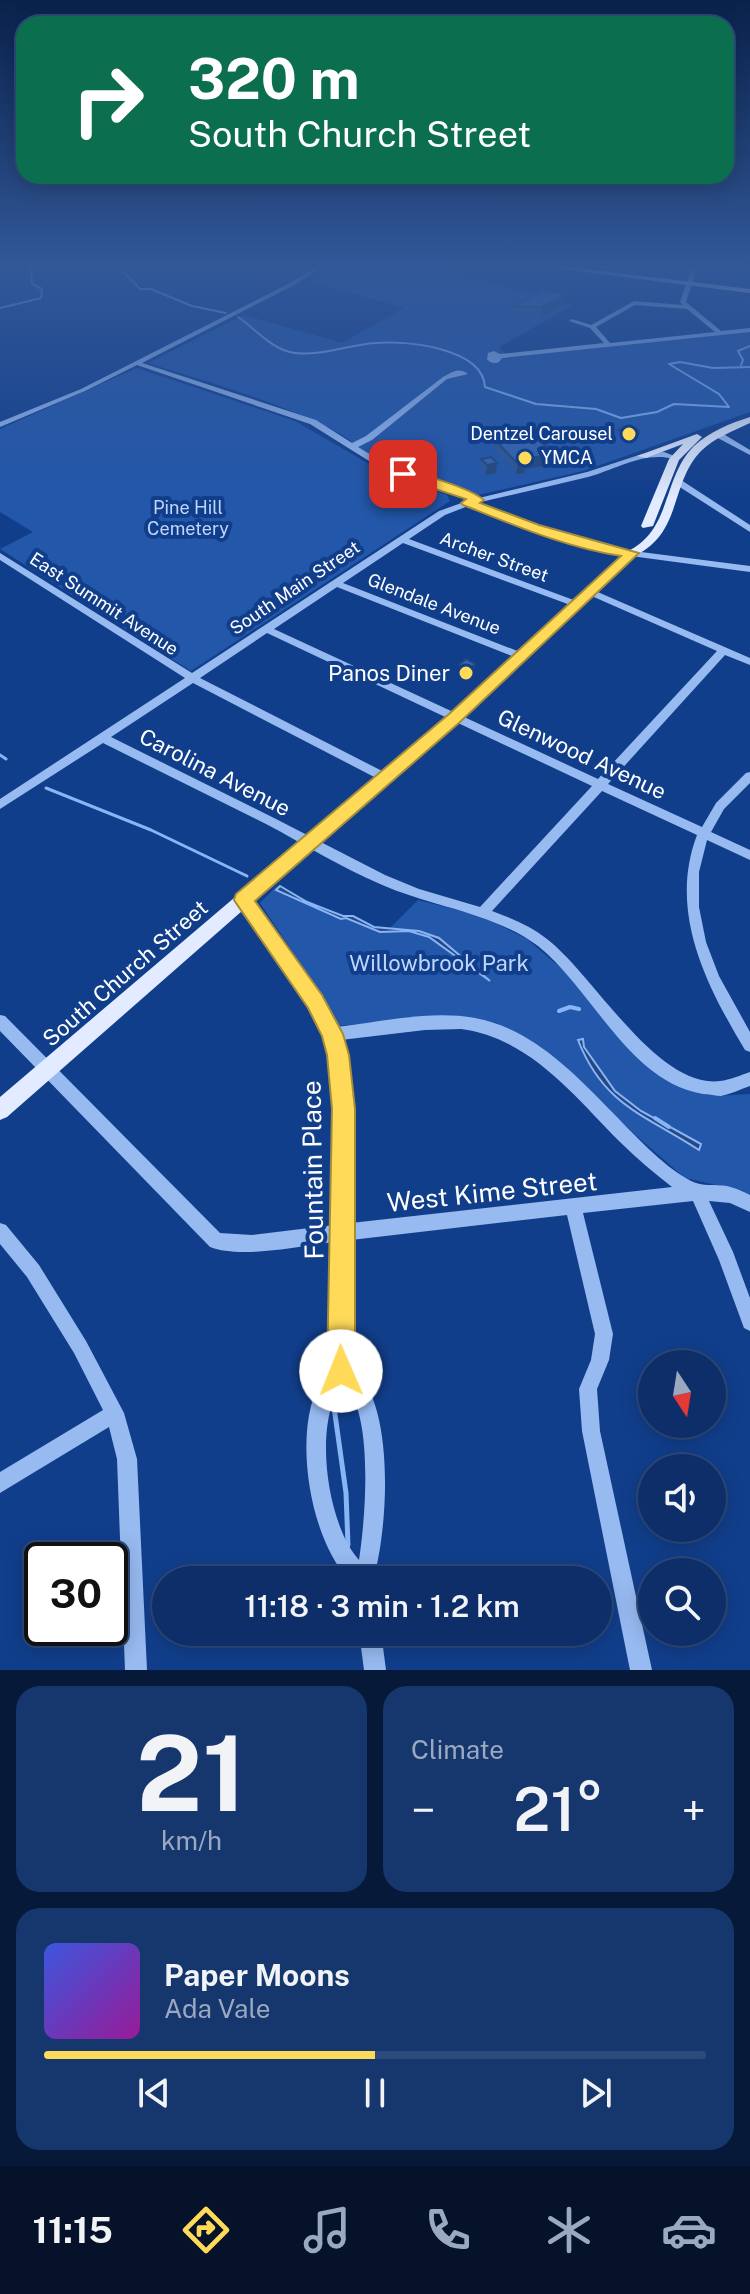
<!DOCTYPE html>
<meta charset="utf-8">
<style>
:root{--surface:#0d2e68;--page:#16366e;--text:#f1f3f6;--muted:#9aa8c0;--line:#2d4a7c;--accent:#ffd958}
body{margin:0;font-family:"Public Sans",sans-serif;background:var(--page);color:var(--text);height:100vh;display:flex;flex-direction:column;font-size:30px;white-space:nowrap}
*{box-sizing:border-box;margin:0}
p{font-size:26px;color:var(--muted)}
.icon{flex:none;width:44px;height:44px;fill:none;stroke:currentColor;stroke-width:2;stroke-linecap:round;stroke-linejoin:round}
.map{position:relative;height:1670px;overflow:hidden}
.details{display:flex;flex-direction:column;gap:16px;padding:16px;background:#071939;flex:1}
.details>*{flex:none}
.top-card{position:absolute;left:16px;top:16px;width:718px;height:168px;border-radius:24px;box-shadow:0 4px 20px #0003,0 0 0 2px var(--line);background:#0b6e4f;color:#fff;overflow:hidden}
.needle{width:52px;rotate:168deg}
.tools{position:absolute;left:638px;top:1350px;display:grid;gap:16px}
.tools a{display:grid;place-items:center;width:88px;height:88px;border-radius:50%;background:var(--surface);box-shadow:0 4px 20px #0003,0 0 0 2px var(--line);font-size:40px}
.speed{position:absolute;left:24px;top:1542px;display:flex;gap:16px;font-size:40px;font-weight:700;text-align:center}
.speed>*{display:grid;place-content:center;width:104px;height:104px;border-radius:50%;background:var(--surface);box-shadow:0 4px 20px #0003,0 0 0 2px var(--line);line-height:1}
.speed .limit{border:4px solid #111;border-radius:12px;background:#fff;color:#111}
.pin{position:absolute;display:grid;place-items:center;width:68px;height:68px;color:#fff;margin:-34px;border-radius:16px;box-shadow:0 4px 12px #0006}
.me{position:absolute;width:88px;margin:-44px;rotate:359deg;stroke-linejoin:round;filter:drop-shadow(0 0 6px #0008)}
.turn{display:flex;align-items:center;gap:28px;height:168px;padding:0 40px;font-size:36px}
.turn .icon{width:104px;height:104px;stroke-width:2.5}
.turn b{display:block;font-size:56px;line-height:68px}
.big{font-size:60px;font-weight:600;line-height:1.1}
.details .widget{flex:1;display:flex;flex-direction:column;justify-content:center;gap:12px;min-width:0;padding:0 28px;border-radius:24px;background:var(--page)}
.details .dial{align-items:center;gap:0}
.dial b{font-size:104px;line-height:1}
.song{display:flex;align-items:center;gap:24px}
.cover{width:96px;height:96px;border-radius:12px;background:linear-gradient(135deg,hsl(230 70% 55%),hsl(300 70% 35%))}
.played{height:8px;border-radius:4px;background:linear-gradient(90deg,var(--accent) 50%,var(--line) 50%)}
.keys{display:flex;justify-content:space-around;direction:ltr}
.heat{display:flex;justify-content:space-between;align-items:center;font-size:44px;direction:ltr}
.details .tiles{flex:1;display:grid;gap:16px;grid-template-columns:1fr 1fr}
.widget:last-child{grid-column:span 2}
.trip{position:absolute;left:152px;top:1566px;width:460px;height:80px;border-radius:40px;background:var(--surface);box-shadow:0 4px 20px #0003,0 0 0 2px var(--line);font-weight:600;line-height:80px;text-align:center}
.menu{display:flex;height:128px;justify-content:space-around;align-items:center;background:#05122a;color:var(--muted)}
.menu .icon{width:56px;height:56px}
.menu .active{color:var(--accent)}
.menu b{font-size:36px;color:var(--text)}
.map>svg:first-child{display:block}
.green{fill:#2357aa}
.water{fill:#264880;stroke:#89b4f5;stroke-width:2}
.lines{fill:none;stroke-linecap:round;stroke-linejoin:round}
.stream-far3{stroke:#89b4f5;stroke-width:2}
.stream-far2{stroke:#89b4f5;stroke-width:3}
.stream-far1{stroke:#89b4f5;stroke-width:4}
.stream{stroke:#89b4f5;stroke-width:5}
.minor{fill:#97baf1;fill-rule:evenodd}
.major{fill:#e2ebff;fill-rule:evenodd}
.wall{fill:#2d5799}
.shaded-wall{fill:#24477d}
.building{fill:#3465b2;stroke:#24477d;stroke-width:2}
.route{fill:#ffd958;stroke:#a68d39;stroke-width:2}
.poi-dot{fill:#ffd958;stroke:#113e8b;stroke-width:3}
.labels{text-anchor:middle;stroke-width:8;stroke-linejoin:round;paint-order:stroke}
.far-poi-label{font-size:18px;fill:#fff;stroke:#113e8b;text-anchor:end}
.far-park-label{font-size:18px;fill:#bed6fd;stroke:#113e8b}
.far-street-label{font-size:18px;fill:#fff;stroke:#113e8b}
.poi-label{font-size:22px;fill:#fff;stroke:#113e8b;text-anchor:end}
.street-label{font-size:22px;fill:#fff;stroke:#113e8b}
.park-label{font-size:22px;fill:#bed6fd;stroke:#113e8b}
.near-street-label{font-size:26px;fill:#fff;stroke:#113e8b}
</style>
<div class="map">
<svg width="750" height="1670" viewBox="0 0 750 1670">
<rect width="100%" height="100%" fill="#113e8b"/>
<g class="green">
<path d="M337,267H432L573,305L499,347L508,357L750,331V412L583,471L474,496L388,468L366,458C352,421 190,377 148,363L244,315L342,343L404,308L310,281Z"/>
<path d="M137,368L295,421L385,473L447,495L450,501L191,671L0,549L33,532L0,512V429Z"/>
<path d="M277,886L357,924L388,930L418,900L481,916L527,939L570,976L612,1031L647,1065L688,1090L716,1096L750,1094V1196L744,1191L685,1178L579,1086L541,1047L494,1022L423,1019L337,1026L312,981L260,903Z"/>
</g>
<g class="water">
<path d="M280,886L307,902L343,916H353L374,927L419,931L439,938L490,981L429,937L409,931L380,932L346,918L341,919L276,890Z"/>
<path d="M583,1039L584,1047L615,1091L641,1111L701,1144L699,1150C644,1114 604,1106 578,1040Z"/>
</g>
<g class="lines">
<g class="stream-far3">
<path d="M119,267L140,289H151L192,306L226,313"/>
<path d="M0,308L41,298L42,289L32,284L31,267"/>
<path d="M238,317C256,329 272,350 295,353C321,356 348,345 375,343C406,340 483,348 485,387L536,404L596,409L621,418L657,412L674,404L729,407L719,394L669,364L680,362L713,368L750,367"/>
<path d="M741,365L743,360L738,351L750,346"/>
</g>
<g class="stream-far2">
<path d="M0,755L6,759"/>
<path d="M46,788L151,830L247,876"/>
</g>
<g class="stream-far1">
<path d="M559,1011L570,1007L579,1009"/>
<path d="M655,1118L669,1127"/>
</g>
<path class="stream" d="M333,1400L346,1493L348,1545"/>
<g class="minor">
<path d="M316,267H323L294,285L142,363L316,420L352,443L366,436L443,377C453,372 458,367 468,374L447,379L372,440L358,447L391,467L479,498L587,472L642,454L664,452L677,457L673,459C644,451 615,470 588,477C551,486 514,494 477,503L602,547L750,566V572L601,552L468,506L445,515L409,539L579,602V606H573L403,543L343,583L525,654V658H517L337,587L274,629L598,779L717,651L587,594V590H593L750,658V665L725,655L608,784L702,827L716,803L746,773L750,772V783L724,809L711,832L750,850V860L707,840L699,872V907L706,942L719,976L750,1032V1052L745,1050C706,985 668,911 697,835L602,791L492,911C511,918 531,926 547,939C593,974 657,1089 720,1081C730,1080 741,1075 750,1072V1086C741,1089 731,1094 721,1096C715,1096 709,1094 703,1094C629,1082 592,989 538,946C492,912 431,907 380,884C340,867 304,844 266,824C212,797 157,770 103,743L0,809V799L185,678L0,560V553L192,673L439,511L470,500L385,471L310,424L137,365L85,391L0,427V422L81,389L290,283ZM267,633L592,786L480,907L419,889L385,875L276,819L111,737L193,683L380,780H388L390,777L388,774L200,678Z"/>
<path d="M683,267H690L696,272L686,302L721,331L750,328V332L502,358L499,362C494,364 490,363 487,359L488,353L494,351L500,354L604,343L590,328L569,321L572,319L591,325L634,301L683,305L680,302L690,272ZM635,305L687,309L715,332L610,343L596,327Z"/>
<path d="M714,432H720L750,450V455L714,436Z"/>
<path d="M675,480H681L750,525V532L675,484Z"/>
<path d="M243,895L248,896L320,997L336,1027C381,1022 430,1010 475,1018C530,1028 572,1071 609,1109C633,1133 661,1165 691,1181C702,1187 716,1184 727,1186C735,1188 743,1191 750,1195V1212L730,1203L709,1201L733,1252L750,1298V1331L744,1328L719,1260L693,1201L583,1213L613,1334L609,1360L597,1389L600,1431L652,1670H630L582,1431L579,1389L591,1360L595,1334L567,1215L351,1240L350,1366C397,1399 388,1531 373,1580H349C313,1541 298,1457 311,1406C315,1391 322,1379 332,1368L334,1242C302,1246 240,1259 210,1247L0,1031V1015L5,1016L220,1233L252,1235L334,1225L336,1109L331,1055L325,1035L310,1005L238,904L237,900L238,896ZM461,1029C530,1038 574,1096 620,1142C636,1158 654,1173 672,1187L351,1223C351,1163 358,1098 341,1040L425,1030ZM343,1383C375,1412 365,1521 359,1560C327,1525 312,1422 343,1383Z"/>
<path d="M0,1223L6,1225L39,1265L86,1341L124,1413L137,1459L147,1670H125L117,1459L109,1427L0,1493V1472L103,1410L74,1353L27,1277L0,1244Z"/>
<path d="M359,1632H381L386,1670H364Z"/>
</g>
<g class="major">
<path d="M545,267H569L750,289V293Z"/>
<path d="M750,417V423C733,431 714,438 701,451C670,483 682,533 636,555L459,721L7,1117L0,1120V1097L449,715L628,551C672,530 662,478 694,446C709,432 731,423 750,417Z"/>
<path d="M697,434L702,437L679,460L653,526L643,528L641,526L669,459L683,444L646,458L637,456Z"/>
</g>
</g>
<g class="wall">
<path d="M563,304L542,316H511L512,307Z"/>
<path d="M618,430L638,436L628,438L618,433Z"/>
<path d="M494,439L554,464L525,469L524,473L516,474L493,449Z"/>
<path d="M481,459L497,463L496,473L486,475L480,469Z"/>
<path d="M475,664L474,675L468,680L458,675L459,665Z"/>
</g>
<g class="shaded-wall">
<path d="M565,295L563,304L542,316L543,307Z"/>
<path d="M556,454L554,464L525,469L524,473L516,474L518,464L522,459Z"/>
<path d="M497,463L496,473L486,475L487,465Z"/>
<path d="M475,664L474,675L468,680L469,670Z"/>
</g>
<g class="building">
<path d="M545,290L565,295L543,307H512Z"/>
<path d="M628,426L639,431V434L628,435L618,430Z"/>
<path d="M518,435L521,438L533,436L556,454L522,459L525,463L518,464L494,439Z"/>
<path d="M491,457L497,463L487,465L481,459Z"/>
<path d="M466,659L475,664L469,670L459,665Z"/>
</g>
<linearGradient id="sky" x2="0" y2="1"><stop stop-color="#09224c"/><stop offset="0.53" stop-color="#325898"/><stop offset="1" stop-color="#325898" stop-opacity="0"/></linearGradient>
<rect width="750" height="501" fill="url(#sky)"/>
<path class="route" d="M399,472C416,470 471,489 484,500L480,503L539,525L639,553L460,722L255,901L322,995L343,1034L349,1055L355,1109V1371L351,1381L341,1385L331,1381L327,1371L332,1109L327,1055L322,1036L308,1008L234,900L236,894L449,714L621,556C567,548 514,525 463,505L461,503L466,499L399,477Z"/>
<g class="poi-dot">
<circle cx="629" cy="434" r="8"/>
<circle cx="525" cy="458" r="8"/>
<circle cx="466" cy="673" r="8"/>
</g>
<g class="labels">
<g class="far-poi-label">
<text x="613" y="440">Dentzel Carousel</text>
<text x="541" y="464" text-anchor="start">YMCA</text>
</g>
<g class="far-park-label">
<text x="188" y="514">Pine Hill<tspan x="188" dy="21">Cemetery</tspan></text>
</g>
<g class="far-street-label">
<text transform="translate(494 557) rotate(20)" y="6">Archer Street</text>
<text transform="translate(295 588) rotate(-34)" y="6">South Main Street</text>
<text transform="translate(104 604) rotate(33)" y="6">East Summit Avenue</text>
<text transform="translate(434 604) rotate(21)" y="6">Glendale Avenue</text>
</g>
<g class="poi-label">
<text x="450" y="681">Panos Diner</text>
</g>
<g class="street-label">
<text transform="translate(582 754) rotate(25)" y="8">Glenwood Avenue</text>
<text transform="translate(215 772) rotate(27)" y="8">Carolina Avenue</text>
<text transform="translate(125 973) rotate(-41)" y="8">South Church Street</text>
</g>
<g class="park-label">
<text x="439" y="971">Willowbrook Park</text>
</g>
<g class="near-street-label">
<text transform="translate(313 1170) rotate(-91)" y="9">Fountain Place</text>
<text transform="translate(492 1192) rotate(-6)" y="9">West Kime Street</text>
</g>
</g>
</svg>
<div class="tools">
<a><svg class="needle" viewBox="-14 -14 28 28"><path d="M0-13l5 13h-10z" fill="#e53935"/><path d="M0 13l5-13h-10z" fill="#9aa8c0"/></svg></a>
<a><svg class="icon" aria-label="sound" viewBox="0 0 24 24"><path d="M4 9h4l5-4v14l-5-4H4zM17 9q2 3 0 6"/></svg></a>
<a><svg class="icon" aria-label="search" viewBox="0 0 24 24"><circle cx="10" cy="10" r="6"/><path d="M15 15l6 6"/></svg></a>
</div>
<div class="speed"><div class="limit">30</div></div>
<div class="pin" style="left:403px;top:474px;background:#d93025"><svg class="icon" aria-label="arrive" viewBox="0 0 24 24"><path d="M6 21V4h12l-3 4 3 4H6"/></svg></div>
<svg class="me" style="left:341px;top:1371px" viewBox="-20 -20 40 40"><circle r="19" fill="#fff"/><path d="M0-13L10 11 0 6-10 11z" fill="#ffd958"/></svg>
<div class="trip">11:18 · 3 min · 1.2 km</div>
<div class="top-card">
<div class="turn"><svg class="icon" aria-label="right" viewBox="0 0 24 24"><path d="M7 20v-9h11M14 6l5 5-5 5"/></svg><div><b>320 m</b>South Church Street</div></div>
</div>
</div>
<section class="details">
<div class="tiles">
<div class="widget dial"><b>21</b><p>km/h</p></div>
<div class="widget"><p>Climate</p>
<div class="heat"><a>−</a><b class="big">21°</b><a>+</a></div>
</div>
<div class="widget">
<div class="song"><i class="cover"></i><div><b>Paper Moons</b><p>Ada Vale</p></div></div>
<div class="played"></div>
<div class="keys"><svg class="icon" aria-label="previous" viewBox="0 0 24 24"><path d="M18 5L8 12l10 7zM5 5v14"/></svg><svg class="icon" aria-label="pause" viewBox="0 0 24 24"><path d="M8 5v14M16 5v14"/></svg><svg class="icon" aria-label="next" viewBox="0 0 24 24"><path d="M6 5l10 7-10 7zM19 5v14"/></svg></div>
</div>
</div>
</section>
<nav class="menu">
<b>11:15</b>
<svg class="icon active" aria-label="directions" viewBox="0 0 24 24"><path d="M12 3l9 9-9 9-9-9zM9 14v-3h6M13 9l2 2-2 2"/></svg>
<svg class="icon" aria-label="music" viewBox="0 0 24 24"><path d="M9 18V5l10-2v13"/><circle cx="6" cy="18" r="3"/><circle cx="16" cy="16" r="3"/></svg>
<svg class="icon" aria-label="phone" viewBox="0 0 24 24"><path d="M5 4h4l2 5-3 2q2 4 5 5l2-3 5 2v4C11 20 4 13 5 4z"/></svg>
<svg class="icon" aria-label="climate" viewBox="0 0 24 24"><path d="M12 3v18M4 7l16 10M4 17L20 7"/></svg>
<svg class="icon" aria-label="car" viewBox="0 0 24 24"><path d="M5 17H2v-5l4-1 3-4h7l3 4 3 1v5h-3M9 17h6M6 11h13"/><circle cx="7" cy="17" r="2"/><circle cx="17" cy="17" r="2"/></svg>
</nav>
